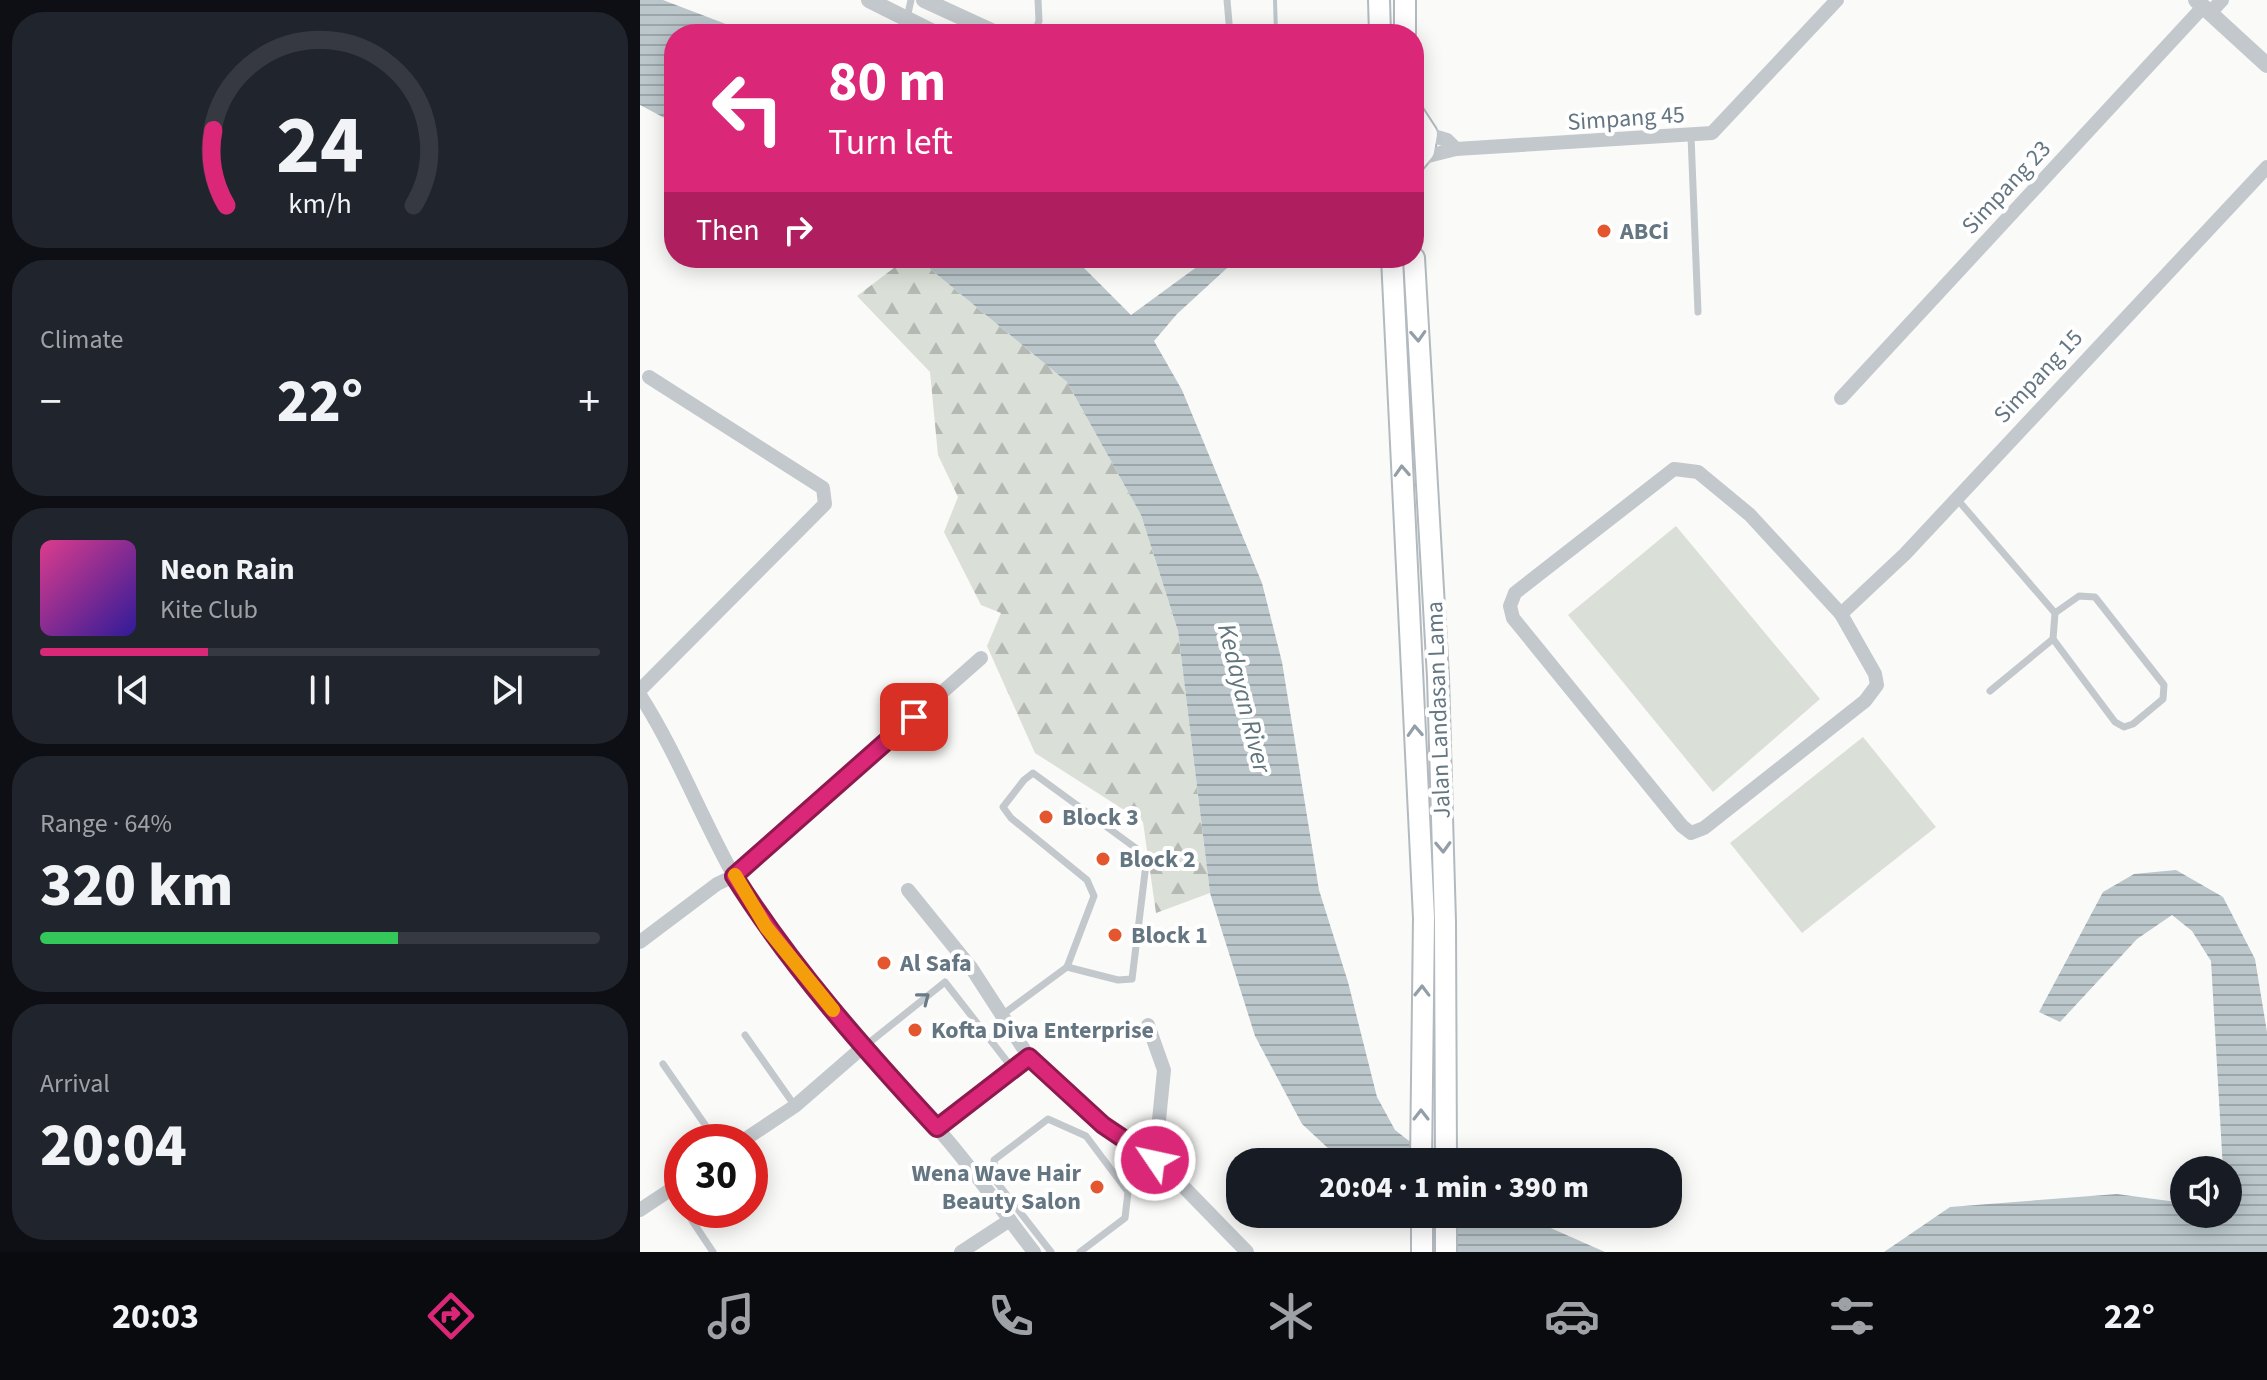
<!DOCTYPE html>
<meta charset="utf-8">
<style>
:root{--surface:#171b24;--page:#20242c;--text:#f1f3f6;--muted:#9ea1a6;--line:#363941;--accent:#db2777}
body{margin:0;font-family:"Source Sans 3",sans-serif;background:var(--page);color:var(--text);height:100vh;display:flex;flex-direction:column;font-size:30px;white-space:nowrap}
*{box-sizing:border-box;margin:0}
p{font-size:26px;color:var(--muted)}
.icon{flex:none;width:44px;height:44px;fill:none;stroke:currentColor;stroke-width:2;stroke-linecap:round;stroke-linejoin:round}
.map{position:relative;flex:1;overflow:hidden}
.drawer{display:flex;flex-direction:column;gap:12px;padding:12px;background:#0d0f14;width:640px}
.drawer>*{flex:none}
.guide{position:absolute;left:24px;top:24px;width:760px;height:244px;border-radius:32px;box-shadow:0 4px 20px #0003;background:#db2777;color:#fff;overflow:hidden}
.buttons{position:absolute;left:1530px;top:1156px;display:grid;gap:16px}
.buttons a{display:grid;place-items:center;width:72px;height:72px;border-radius:50%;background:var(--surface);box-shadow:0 4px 20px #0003;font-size:40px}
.speed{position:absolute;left:24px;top:1124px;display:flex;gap:16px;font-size:40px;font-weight:700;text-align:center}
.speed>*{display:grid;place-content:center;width:104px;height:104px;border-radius:50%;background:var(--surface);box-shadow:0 4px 20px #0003;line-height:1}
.speed .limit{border:12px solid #d22;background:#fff;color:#111}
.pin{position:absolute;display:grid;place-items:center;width:68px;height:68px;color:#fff;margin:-34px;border-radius:16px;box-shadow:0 4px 12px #0006}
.me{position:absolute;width:88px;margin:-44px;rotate:304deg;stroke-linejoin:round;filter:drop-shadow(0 0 6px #0008)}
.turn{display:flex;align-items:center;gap:28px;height:168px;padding:0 32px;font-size:36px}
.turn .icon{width:104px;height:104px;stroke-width:2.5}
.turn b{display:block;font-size:56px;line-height:68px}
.then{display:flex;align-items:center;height:76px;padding:0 32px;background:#0003;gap:16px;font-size:30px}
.big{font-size:60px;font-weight:800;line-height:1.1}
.drawer .widget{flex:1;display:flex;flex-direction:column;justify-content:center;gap:12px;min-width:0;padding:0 28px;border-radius:32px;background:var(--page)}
.drawer .dial{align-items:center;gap:0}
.dial svg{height:208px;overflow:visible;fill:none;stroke:var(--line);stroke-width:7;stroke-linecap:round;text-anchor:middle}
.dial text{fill:var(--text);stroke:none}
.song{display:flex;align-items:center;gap:24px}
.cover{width:96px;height:96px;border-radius:12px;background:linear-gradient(135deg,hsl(330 70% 55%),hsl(250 70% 35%))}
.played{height:8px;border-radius:4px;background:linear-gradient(90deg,var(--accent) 30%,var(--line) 30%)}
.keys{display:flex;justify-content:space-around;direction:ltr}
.heat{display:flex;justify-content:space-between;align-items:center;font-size:44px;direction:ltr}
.charge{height:12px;border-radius:6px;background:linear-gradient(90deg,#34c759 64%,var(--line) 0)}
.trip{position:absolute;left:586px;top:1148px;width:456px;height:80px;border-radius:32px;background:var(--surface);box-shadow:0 4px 20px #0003;font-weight:800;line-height:80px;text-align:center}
.tabs{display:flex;height:128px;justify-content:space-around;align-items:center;background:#090b0e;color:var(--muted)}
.tabs .icon{width:56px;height:56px}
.tabs .current{color:var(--accent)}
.tabs b{font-size:36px;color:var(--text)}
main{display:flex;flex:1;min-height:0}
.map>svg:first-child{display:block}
.forest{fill:url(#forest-firs)}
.pitch{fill:#dadfd7}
.water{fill:url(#water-rules)}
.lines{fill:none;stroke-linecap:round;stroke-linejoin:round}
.stream{stroke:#bbc7cb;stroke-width:4}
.secondary-casing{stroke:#b3babf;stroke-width:24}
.service{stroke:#c3c8cc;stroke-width:7}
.minor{stroke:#c3c8cc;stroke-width:14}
.tertiary{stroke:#c3c8cc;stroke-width:16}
.secondary{stroke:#fff;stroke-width:20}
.oneway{stroke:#939fa8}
.oneway2{stroke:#6a7a87}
.route-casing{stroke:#8e194d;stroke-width:20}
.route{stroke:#db2777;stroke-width:14}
.slow{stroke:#f59e0b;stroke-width:14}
.poi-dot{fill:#e4572e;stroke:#fff;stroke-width:3}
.labels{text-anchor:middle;stroke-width:8;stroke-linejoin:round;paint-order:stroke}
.street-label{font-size:24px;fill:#657683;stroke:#fff}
.poi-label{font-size:24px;font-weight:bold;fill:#657683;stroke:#fff;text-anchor:start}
.water-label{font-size:26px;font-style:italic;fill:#60757c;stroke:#fff}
</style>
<main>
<section class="drawer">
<div class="widget dial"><svg viewBox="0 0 100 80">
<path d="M14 69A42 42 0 1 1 86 69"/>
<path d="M14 69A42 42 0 0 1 9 40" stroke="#db2777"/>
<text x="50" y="56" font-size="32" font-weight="700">24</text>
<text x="50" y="72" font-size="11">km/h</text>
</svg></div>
<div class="widget"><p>Climate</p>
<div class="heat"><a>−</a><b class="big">22°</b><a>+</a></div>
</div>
<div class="widget">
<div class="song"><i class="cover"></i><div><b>Neon Rain</b><p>Kite Club</p></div></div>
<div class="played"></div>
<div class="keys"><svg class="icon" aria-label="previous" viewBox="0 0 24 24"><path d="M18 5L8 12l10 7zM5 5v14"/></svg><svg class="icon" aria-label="pause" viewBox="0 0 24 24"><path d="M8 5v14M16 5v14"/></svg><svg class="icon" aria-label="next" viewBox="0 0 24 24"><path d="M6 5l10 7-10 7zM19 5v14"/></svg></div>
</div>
<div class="widget"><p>Range · 64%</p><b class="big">320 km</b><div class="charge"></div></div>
<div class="widget"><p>Arrival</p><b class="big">20:04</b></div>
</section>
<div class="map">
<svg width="1627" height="1252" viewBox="0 0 1627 1252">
<defs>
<pattern id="forest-firs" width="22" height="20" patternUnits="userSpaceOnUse" patternTransform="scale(2)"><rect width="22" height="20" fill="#dadfd7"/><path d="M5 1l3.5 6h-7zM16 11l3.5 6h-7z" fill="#b4b9b4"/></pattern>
<pattern id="water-rules" width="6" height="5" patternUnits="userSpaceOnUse" patternTransform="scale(2)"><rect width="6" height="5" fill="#bbc7cb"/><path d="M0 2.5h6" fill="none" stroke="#9ca6aa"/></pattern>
</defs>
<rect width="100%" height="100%" fill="#fafaf8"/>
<path class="forest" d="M267,258H277L427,382L501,515L538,631L570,893L516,913L503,822L395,753L347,646L361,613L341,605L304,532L318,497L298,455L290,372L217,296Z"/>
<g class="pitch">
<path d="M1036,526L1180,699L1073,792L928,615Z"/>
<path d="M1223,737L1296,827L1162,933L1090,843Z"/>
</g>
<g class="water">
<path d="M0,0H23L112,34H34V123L0,105Z"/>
<path d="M277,258H434L491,315L569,258H598L537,314L514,341L542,390L622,583L642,662L679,890L708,982L737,1097L755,1130L796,1162H703L662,1124L615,1036L570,893L538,631L501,515L427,382Z"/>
<path d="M1536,870L1583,897L1615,959L1627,1032V1252H1244L1310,1207L1477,1194L1544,1203V1214H1588V1170H1583L1571,961L1552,931L1532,915L1497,939L1420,1022L1399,1012L1463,892L1494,874Z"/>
<path d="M760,1214H879L965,1252H807Z"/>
</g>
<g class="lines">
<path class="stream" d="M635,0L636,34"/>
<g class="secondary-casing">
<g id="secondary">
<path d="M739,0L740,34"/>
<path d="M765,0V34"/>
<path d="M774,114L787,134L784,151L774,163"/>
<path d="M752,258L784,918L781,1162"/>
<path d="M774,258L798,677L805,922L806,1162"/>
<path d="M782,1214V1252"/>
<path d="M806,1214V1252"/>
</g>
</g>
<g class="service">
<path d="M587,0L590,34"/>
<path d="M267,18L271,0"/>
<path d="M394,34L399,21L398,0"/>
<path d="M1051,136L1058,312"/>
<path d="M1317,499L1415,613L1413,639L1350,691"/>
<path d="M1413,639L1475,722L1484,727L1493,724L1523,699L1524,685L1455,597L1439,596L1415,613"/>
<path d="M393,773L497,849L506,864L492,979L478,980L427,967L454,896L447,880L371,818L363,807L384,780Z"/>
<path d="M362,1015L427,967"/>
<path d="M105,1035L155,1106"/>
<path d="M225,1046L305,982L373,1069L297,1128"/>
<path d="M23,1064L77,1142"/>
<path d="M31,1189L42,1205"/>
<path d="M45,1210L73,1252"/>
<path d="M411,1252L355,1180L354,1160L408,1119L446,1136L488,1192L485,1218L440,1252"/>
</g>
<g class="minor">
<path d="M1570,13L1582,0"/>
<path d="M787,134L807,140L816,149"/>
<path d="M780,158L816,149L1072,133L1197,0"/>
<path d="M1201,398L1563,7"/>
<path d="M1034,469L1058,472L1110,515L1201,614L1235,674L1237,685L1225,701L1064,828L1051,833L1042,826L873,618L870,606L875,593Z"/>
<path d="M1201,614L1265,554L1627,167"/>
<path d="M0,690L185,504L183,488L9,377"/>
<path d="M0,695C48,770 74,856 128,929C180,999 239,1062 297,1128C332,1167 362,1211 394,1252"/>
<path d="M268,890L332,969L389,1057L463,1125L534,1177L607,1252"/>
<path d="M0,942L77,884L94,876L341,658"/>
<path d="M508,1025L524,1070L515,1160"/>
<path d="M101,1142L155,1106L223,1047"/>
<path d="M0,1210L42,1182"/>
<path d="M321,1252L370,1220"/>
</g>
<g class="tertiary">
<path d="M229,0L297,34"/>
<path d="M284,0L358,34"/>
<path d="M1556,0L1627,65"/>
</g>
<use href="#secondary" class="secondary"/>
</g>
<defs><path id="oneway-chevron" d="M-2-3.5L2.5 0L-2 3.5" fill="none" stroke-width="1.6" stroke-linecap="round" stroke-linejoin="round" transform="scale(2)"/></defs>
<g class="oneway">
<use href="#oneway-chevron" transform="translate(778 336) rotate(87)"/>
<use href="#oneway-chevron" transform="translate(762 471) rotate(-93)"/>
<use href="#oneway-chevron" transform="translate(775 731) rotate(-93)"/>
<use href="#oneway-chevron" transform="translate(803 847) rotate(88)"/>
<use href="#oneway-chevron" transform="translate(782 991) rotate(-89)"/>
<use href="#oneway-chevron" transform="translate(781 1115) rotate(-90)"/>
</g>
<use class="oneway2" href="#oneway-chevron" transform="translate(284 998) rotate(-38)"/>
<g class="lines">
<g class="route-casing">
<path id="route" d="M274,717L94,876C152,968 224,1049 297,1128L389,1057L463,1125L515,1160"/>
</g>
<use href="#route" class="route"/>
<path class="slow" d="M95,875L126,927L193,1010"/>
</g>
<g class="poi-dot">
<circle cx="964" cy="231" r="8"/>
<circle cx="406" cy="817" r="8"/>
<circle cx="463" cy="859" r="8"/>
<circle cx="475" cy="935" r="8"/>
<circle cx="244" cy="963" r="8"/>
<circle cx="275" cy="1030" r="8"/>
<circle cx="457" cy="1187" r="8"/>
</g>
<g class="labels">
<g class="street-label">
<text transform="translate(986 118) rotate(-4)" y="8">Simpang 45</text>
<text transform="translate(1366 187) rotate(-47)" y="8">Simpang 23</text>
<text transform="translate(1398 376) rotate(-47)" y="8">Simpang 15</text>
<text transform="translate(798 710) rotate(-92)" y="8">Jalan Landasan Lama</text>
</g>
<g class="poi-label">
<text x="980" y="239">ABCi</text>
<text x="422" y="825">Block 3</text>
<text x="479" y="867">Block 2</text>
<text x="491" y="943">Block 1</text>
<text x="260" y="971">Al Safa</text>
<text x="291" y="1038">Kofta Diva Enterprise</text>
<text x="441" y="1181" text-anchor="end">Wena Wave Hair<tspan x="441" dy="28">Beauty Salon</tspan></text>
</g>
<g class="water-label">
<text transform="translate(605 698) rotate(76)" y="9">Kedayan River</text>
</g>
</g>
</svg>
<div class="buttons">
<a><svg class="icon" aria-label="sound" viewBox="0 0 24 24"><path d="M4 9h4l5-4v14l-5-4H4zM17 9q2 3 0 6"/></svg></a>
</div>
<div class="speed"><div class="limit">30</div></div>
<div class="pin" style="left:274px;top:717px;background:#d93025"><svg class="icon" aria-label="arrive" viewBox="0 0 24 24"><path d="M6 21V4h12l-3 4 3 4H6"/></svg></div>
<svg class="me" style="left:515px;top:1160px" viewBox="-20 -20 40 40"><circle r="17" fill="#db2777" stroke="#fff" stroke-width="3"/><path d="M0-11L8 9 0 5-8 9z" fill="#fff"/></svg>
<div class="trip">20:04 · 1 min · 390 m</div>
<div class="guide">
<div class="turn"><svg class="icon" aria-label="left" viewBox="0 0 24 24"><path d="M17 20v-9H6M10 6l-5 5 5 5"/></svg><div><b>80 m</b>Turn left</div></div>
<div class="then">Then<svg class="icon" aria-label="right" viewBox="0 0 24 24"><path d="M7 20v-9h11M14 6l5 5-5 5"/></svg></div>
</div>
</div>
</main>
<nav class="tabs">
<b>20:03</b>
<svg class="icon current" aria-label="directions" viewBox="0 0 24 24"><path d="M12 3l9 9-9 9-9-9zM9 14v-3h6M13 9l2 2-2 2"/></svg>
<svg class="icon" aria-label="music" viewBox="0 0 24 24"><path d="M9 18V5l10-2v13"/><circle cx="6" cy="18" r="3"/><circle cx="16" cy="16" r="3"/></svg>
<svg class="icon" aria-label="phone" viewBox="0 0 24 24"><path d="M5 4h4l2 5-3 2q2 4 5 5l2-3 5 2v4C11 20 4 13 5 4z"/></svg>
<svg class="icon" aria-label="climate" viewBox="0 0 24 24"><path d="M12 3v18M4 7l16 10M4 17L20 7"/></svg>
<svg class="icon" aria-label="car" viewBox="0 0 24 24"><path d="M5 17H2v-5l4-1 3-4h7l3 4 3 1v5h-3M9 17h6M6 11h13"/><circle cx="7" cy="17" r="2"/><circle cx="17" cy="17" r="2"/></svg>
<svg class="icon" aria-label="filters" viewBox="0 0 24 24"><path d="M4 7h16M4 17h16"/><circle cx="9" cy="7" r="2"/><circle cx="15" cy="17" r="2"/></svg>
<b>22°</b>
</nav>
